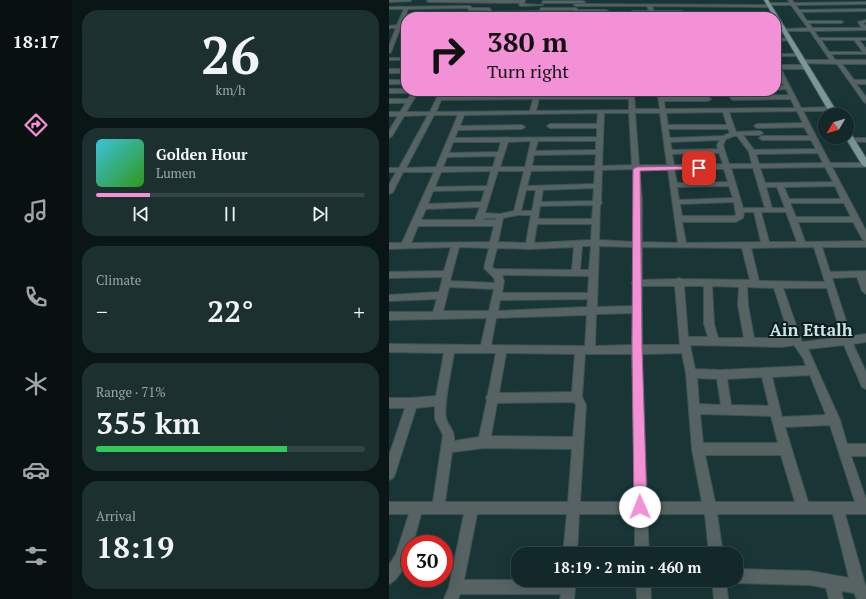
<!DOCTYPE html>
<meta charset="utf-8">
<style>
:root{--surface:#132828;--page:#1c3030;--text:#f1f3f6;--muted:#9da6a8;--line:#324445;--accent:#f391d6}
body{margin:0;font-family:"PT Serif",serif;background:var(--page);color:var(--text);height:100vh;display:flex;flex-direction:column;font-size:15px;white-space:nowrap}
*{box-sizing:border-box;margin:0}
p{font-size:13px;color:var(--muted)}
.icon{flex:none;width:22px;height:22px;fill:none;stroke:currentColor;stroke-width:2;stroke-linecap:round;stroke-linejoin:round}
.map{position:relative;flex:1;overflow:hidden}
.drawer{display:flex;flex-direction:column;gap:10px;padding:10px;background:#0a1616;width:317px}
.drawer>*{flex:none}
.hud{position:absolute;left:12px;top:12px;width:380px;height:84px;border-radius:16px;box-shadow:0 4px 16px #0002,0 0 0 1px var(--line);background:#f391d6;color:#111;overflow:hidden}
.needle{width:26px;rotate:232deg}
.buttons{position:absolute;left:429px;top:108px;display:grid;gap:8px}
.buttons a{display:grid;place-items:center;width:36px;height:36px;border-radius:50%;background:var(--surface);box-shadow:0 4px 16px #0002,0 0 0 1px var(--line);font-size:20px}
.speed{position:absolute;left:12px;top:535px;display:flex;gap:8px;font-size:20px;font-weight:700;text-align:center}
.speed>*{display:grid;place-content:center;width:52px;height:52px;border-radius:50%;background:var(--surface);box-shadow:0 4px 16px #0002,0 0 0 1px var(--line);line-height:1}
.speed .limit{border:6px solid #d22;background:#fff;color:#111}
.pin{position:absolute;display:grid;place-items:center;width:34px;height:34px;color:#fff;margin:-17px;border-radius:8px;box-shadow:0 2px 6px #0006}
.me{position:absolute;width:44px;margin:-22px;rotate:359deg;stroke-linejoin:round;filter:drop-shadow(0 0 3px #0008)}
.turn{display:flex;align-items:center;gap:14px;height:84px;padding:0 20px;font-size:18px}
.turn .icon{width:52px;height:52px;stroke-width:2.5}
.turn b{display:block;font-size:28px;line-height:34px}
.big{font-size:30px;font-weight:600;line-height:1.1}
.drawer .card{flex:1;display:flex;flex-direction:column;justify-content:center;gap:6px;min-width:0;padding:0 14px;border-radius:16px;background:var(--page)}
.drawer .dial{align-items:center;gap:0}
.dial b{font-size:52px;line-height:1}
.song{display:flex;align-items:center;gap:12px}
.cover{width:48px;height:48px;border-radius:6px;background:linear-gradient(135deg,hsl(190 70% 55%),hsl(110 70% 35%))}
.played{height:4px;border-radius:2px;background:linear-gradient(90deg,var(--accent) 20%,var(--line) 20%)}
.keys{display:flex;justify-content:space-around;direction:ltr}
.heat{display:flex;justify-content:space-between;align-items:center;font-size:22px;direction:ltr}
.charge{height:6px;border-radius:3px;background:linear-gradient(90deg,#34c759 71%,var(--line) 0)}
.trip{position:absolute;left:122px;top:547px;width:232px;height:40px;border-radius:16px;background:var(--surface);box-shadow:0 4px 16px #0002,0 0 0 1px var(--line);font-weight:600;line-height:40px;text-align:center}
main{display:flex;flex:1;min-height:0}
.dock{display:flex;flex-direction:column;width:72px;justify-content:space-around;align-items:center;background:#081010;color:var(--muted)}
.dock .icon{width:28px;height:28px}
.dock .current{color:var(--accent)}
.dock b{font-size:18px;color:var(--text)}
.map>svg:first-child{display:block}
.lines{fill:none;stroke-linecap:round;stroke-linejoin:round}
.minor-casing{stroke:#3a5454;stroke-width:2}
.major-casing{stroke:#3a5454;stroke-width:2}
.minor{fill:#576363;fill-rule:evenodd}
.major{fill:#7d9696;fill-rule:evenodd}
.route{fill:#f391d6;stroke:#9e5e8b}
.labels{text-anchor:middle;stroke-width:4;stroke-linejoin:round;paint-order:stroke}
.district-label{font-size:17px;font-weight:bold;fill:#c7e7e7;stroke:#0e1a1a}
</style>
<main>
<nav class="dock">
<b>18:17</b>
<svg class="icon current" aria-label="directions" viewBox="0 0 24 24"><path d="M12 3l9 9-9 9-9-9zM9 14v-3h6M13 9l2 2-2 2"/></svg>
<svg class="icon" aria-label="music" viewBox="0 0 24 24"><path d="M9 18V5l10-2v13"/><circle cx="6" cy="18" r="3"/><circle cx="16" cy="16" r="3"/></svg>
<svg class="icon" aria-label="phone" viewBox="0 0 24 24"><path d="M5 4h4l2 5-3 2q2 4 5 5l2-3 5 2v4C11 20 4 13 5 4z"/></svg>
<svg class="icon" aria-label="climate" viewBox="0 0 24 24"><path d="M12 3v18M4 7l16 10M4 17L20 7"/></svg>
<svg class="icon" aria-label="car" viewBox="0 0 24 24"><path d="M5 17H2v-5l4-1 3-4h7l3 4 3 1v5h-3M9 17h6M6 11h13"/><circle cx="7" cy="17" r="2"/><circle cx="17" cy="17" r="2"/></svg>
<svg class="icon" aria-label="filters" viewBox="0 0 24 24"><path d="M4 7h16M4 17h16"/><circle cx="9" cy="7" r="2"/><circle cx="15" cy="17" r="2"/></svg>
</nav>
<section class="drawer">
<div class="card dial"><b>26</b><p>km/h</p></div>
<div class="card">
<div class="song"><i class="cover"></i><div><b>Golden Hour</b><p>Lumen</p></div></div>
<div class="played"></div>
<div class="keys"><svg class="icon" aria-label="previous" viewBox="0 0 24 24"><path d="M18 5L8 12l10 7zM5 5v14"/></svg><svg class="icon" aria-label="pause" viewBox="0 0 24 24"><path d="M8 5v14M16 5v14"/></svg><svg class="icon" aria-label="next" viewBox="0 0 24 24"><path d="M6 5l10 7-10 7zM19 5v14"/></svg></div>
</div>
<div class="card"><p>Climate</p>
<div class="heat"><a>−</a><b class="big">22°</b><a>+</a></div>
</div>
<div class="card"><p>Range · 71%</p><b class="big">355 km</b><div class="charge"></div></div>
<div class="card"><p>Arrival</p><b class="big">18:19</b></div>
</section>
<div class="map">
<svg width="477" height="599" viewBox="0 0 477 599">
<rect width="100%" height="100%" fill="#193535"/>
<g class="lines">
<g class="minor-casing">
<g id="minor">
<path d="M0,0H21L22,1L0,2Z"/>
<path d="M39,0H135L136,1L135,4L154,5L132,6L130,5L131,3L40,2L38,1Z"/>
<path d="M399,0H403L405,3L477,2V4L407,5L410,10L477,9V11L412,12L418,21H452L454,22L452,23H420L423,28H473L469,22L477,20V22L474,23L477,26V30L425,31L430,38H477V40H470L477,49V54H442L446,60H477V64H453L465,80H477V84H467L477,97V103L475,102L448,64L412,63L411,62L414,60H441L421,31H393L395,29L419,28L402,5H382L381,7L263,6L265,11H293L295,13L388,14L386,16L246,13L245,17H241L243,11H260L258,6H187L185,5L187,4L377,5L379,3H401ZM432,40H465L474,52H440Z"/>
<path d="M154,1H194L196,2L194,3H153Z"/>
<path d="M81,6L83,8H100L102,10L101,12L151,11L153,12L151,13L98,15L96,14L98,10H80L78,8L19,9L17,14H55L57,15L55,16H16L2,52L0,53V46L7,28H0V26L8,25L15,9H0V7Z"/>
<path d="M152,8H187L189,10H217L219,11L217,12H186L184,10H151Z"/>
<path d="M401,38L403,40L387,41V39Z"/>
<path d="M387,54H410L412,55L410,56H387Z"/>
<rect x="0" y="58" width="17" height="2"/>
<path d="M387,65H417L420,67L417,69H392L412,108L443,107L446,109L443,111H414L441,163H477V167H443L477,231V241L474,240L464,222H409L416,242L477,241V247H433L441,272L477,271V294L473,291L468,277L443,278L462,336L477,334V342L464,344L477,372V389L473,387L455,345L419,349L451,420L458,444H477V456H462L477,499V514H456L477,588V599H468L465,593L452,591L454,599H440L437,588L421,585L347,583L342,580H347V569L421,571L460,578L444,514H328L334,554H320L316,514H258L260,554H246V514H190L188,554H174L178,514H88L75,580H187L185,599H171L172,594H71L69,599H55L60,587L75,514H32L24,544H21C21,556 12,579 0,584V565L7,554L20,514H0V502H44L54,435L46,419V406L27,408L6,474L4,478L0,480V456L16,408H0V398H23L47,396L55,353L0,352V344L92,345L98,318L0,320V312H44L48,299L0,301V295L50,292L54,277L0,278V272L55,271L62,247L0,249V243H13L45,172H14L4,192L0,194V185L7,172H0V168H10L39,115L15,116L3,136L0,138V131L9,116H0V112H11L17,103H0V99H19L24,91H30L17,112H41L51,91H57L54,96H145L146,91H152L151,96L239,95V91H245L246,109H271L268,91H274L275,97H319L322,99L319,101H275L276,109L406,108L402,99L344,100L341,98L344,96L400,95L397,89L387,90V86H395L387,69ZM144,99L141,111L47,112L52,100ZM150,99H240V110L147,111ZM408,111L414,123L368,124L365,126L368,128L415,127L420,136H373L370,138L373,140H422L427,149L365,150L354,135H371L374,133L371,131L347,132L340,112ZM334,112L338,125H279L277,113ZM209,113L208,124H161L158,126L161,128H208V137L66,138L69,130L133,129L136,127L133,125L71,126L75,115ZM215,113H240L243,165L213,166ZM246,113H271L278,165H250ZM45,115H69L47,167L17,168ZM279,129H339L341,133L334,136L281,138ZM345,136H348L360,152L363,164H340L334,145L337,139ZM331,140L328,145L329,149L283,150L281,142ZM142,141L136,167H111L119,142ZM149,141H207V150L146,151ZM64,142H112L109,152L60,153ZM330,153L334,164L285,165L283,154ZM429,153L434,163L370,164L367,154ZM207,154L206,166H143L145,155ZM107,156L104,167H54L58,157ZM436,167L444,182L376,183L371,168ZM342,168H364L376,208H354ZM244,169L245,199V242L210,240L211,205L213,203L212,201L213,170ZM250,169H279L289,243L253,242V199ZM285,169H335L339,182L288,183ZM206,170L205,184L138,186L142,171ZM102,171L98,186L46,187L52,172ZM109,171H135L125,211L111,214L96,213ZM340,186L344,198L290,200L288,187ZM446,186L452,199H400L395,187ZM377,187H388L396,208H383ZM205,188L204,201L152,202L154,190ZM96,190L92,202L39,204L44,191ZM137,190H147L143,211H132ZM345,202L347,215L345,216H293L291,204ZM401,203H455L462,217H407ZM204,205L203,219H149L151,206ZM91,207L86,220H32L37,209ZM355,212H365L372,242L297,243L293,222H347L354,218ZM372,212H397L408,242H380ZM128,215H142L137,243L109,242L114,218ZM95,218H107L106,220H94ZM148,224H203L202,240L145,243ZM29,226H105L101,242L22,243ZM193,246H202L200,270H191ZM210,246L245,247L244,281L243,283L244,285V306L208,307ZM70,247L100,248L95,268L105,278L106,283L61,281ZM185,247L183,270L106,269L103,267L108,248L141,249ZM253,247L353,248L361,280L293,279L290,278L287,279L253,280ZM425,247L436,282L370,281L362,248ZM113,275L200,276L199,293H113L115,281ZM253,286H286L291,345H253ZM295,286H315V324L319,337H299ZM323,286L350,287L349,305L355,338H329L325,324ZM60,287L105,289L100,311H54C56,303 58,296 60,287ZM358,287L385,288L401,338H365L359,305ZM394,288H438L453,337L413,342ZM199,299L198,307L109,311L111,300ZM244,313L243,345L206,346L207,314ZM198,315L196,346L102,345L107,318ZM301,345L393,347L405,345L414,358L417,366L332,370L306,369ZM65,353H107L99,394L97,398L98,400L90,437L65,441C66,428 59,428 57,418C54,407 63,366 65,353ZM117,353L186,354L183,392L110,393ZM293,353L297,373L303,449L313,502H258L253,354ZM196,354H243L246,502H191L197,405L193,397ZM421,375L437,415L393,417L383,377ZM373,377L380,406L342,405L338,379ZM308,378L328,379L332,405L310,404ZM185,402L187,405L184,437L102,436L108,403ZM311,414L382,416L389,443H314ZM441,425L466,502H419L396,427ZM95,448L183,449L179,502H56L63,452ZM316,455H392L406,502H326Z"/>
<rect x="0" y="69" width="17" height="4"/>
<rect x="0" y="80" width="17" height="4"/>
<path d="M0,89H17V91H20L17,93H0Z"/>
<path d="M461,138H477V142L459,141L458,140Z"/>
<path d="M247,580H261L262,599H248Z"/>
<path d="M323,580H337L339,599H325Z"/>
</g>
</g>
<g class="major-casing">
<g id="major">
<path d="M375,0H379L450,115H442L387,21V17H385Z"/>
<path d="M458,132H461L477,158V167L473,165L456,137H458Z"/>
</g>
</g>
<use href="#minor" class="minor"/>
<use href="#major" class="major"/>
</g>
<path class="route" d="M310,166H312V169L251,171L253,348L258,507L256,512L251,513L247,512L245,507L243,348L244,169L248,167Z"/>
<g class="labels">
<g class="district-label">
<text x="422" y="336">Ain Ettalh</text>
</g>
</g>
</svg>
<div class="buttons">
<a><svg class="needle" viewBox="-14 -14 28 28"><path d="M0-13l5 13h-10z" fill="#e53935"/><path d="M0 13l5-13h-10z" fill="#9da6a8"/></svg></a>
</div>
<div class="speed"><div class="limit">30</div></div>
<div class="pin" style="left:310px;top:168px;background:#d93025"><svg class="icon" aria-label="arrive" viewBox="0 0 24 24"><path d="M6 21V4h12l-3 4 3 4H6"/></svg></div>
<svg class="me" style="left:251px;top:507px" viewBox="-20 -20 40 40"><circle r="19" fill="#fff"/><path d="M0-13L10 11 0 6-10 11z" fill="#f391d6"/></svg>
<div class="trip">18:19 · 2 min · 460 m</div>
<div class="hud">
<div class="turn"><svg class="icon" aria-label="right" viewBox="0 0 24 24"><path d="M7 20v-9h11M14 6l5 5-5 5"/></svg><div><b>380 m</b>Turn right</div></div>
</div>
</div>
</main>
